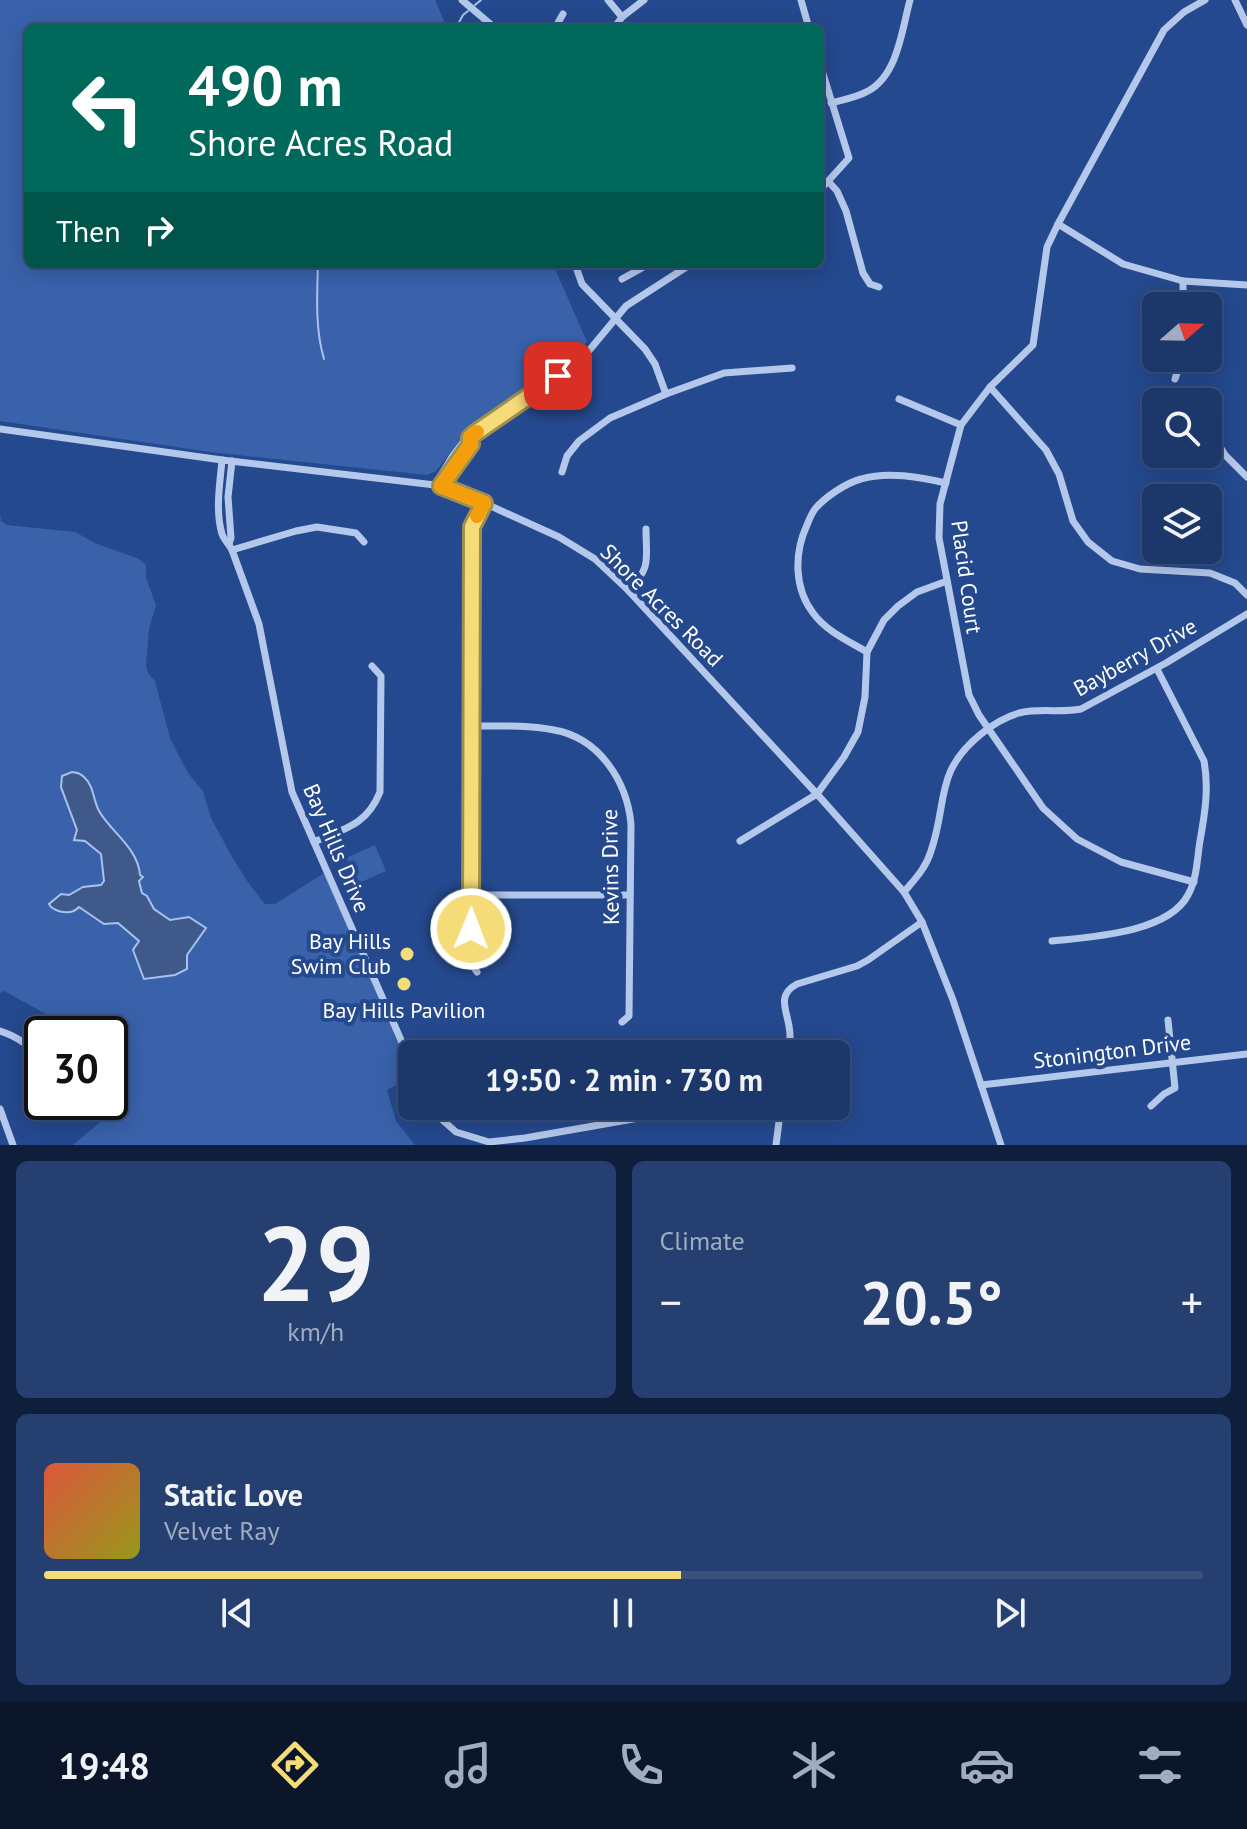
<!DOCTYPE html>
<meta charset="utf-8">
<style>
:root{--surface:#1c376a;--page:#253f70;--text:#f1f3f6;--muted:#a0acc1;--line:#3a517e;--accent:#f5dc78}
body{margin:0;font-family:"PT Sans",sans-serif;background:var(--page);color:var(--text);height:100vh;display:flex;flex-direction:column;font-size:30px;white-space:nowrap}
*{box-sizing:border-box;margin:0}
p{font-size:26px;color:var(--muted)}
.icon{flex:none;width:44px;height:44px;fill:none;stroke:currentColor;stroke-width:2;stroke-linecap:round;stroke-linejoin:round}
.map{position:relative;height:1145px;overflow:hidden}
.details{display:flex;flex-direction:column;gap:16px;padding:16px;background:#0f1e3a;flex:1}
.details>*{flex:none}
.banner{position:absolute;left:24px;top:24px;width:800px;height:244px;border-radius:12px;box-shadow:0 4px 20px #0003,0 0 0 2px var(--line);background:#00695c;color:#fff;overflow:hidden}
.needle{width:52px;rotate:70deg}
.controls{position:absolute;left:1142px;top:292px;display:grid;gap:16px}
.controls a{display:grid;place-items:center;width:80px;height:80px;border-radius:12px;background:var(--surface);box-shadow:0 4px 20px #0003,0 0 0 2px var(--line);font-size:40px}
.speed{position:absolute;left:24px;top:1016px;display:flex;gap:16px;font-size:40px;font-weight:700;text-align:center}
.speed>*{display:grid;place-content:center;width:104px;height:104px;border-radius:50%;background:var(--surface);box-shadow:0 4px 20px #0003,0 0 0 2px var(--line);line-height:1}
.speed .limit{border:4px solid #111;border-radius:12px;background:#fff;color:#111}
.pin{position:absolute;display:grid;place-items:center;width:68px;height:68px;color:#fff;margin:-34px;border-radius:16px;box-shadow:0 4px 12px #0006}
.me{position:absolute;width:88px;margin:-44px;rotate:1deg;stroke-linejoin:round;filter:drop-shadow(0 0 6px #0008)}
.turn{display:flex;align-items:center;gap:28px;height:168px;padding:0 32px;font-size:36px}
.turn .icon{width:104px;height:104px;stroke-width:2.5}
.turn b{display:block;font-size:56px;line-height:68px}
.then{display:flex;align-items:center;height:76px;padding:0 32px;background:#0003;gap:16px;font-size:30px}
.big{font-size:60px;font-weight:700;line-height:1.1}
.details .card{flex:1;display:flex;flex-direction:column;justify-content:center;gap:12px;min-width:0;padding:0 28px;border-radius:12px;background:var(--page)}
.details .dial{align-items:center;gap:0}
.dial b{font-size:104px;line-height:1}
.song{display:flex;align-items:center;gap:24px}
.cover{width:96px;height:96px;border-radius:12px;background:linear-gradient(135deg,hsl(10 70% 55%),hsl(60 70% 35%))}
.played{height:8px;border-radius:4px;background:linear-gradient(90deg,var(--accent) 55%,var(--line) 55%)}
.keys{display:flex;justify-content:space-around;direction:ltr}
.heat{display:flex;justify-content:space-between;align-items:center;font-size:44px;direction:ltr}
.details .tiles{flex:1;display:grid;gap:16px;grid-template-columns:1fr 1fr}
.card:last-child{grid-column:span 2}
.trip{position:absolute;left:398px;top:1040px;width:452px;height:80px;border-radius:12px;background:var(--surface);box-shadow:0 4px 20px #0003,0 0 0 2px var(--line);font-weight:700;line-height:80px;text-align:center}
.tab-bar{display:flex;height:128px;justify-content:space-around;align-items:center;background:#0b162a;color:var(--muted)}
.tab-bar .icon{width:56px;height:56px}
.tab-bar .active{color:var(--accent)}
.tab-bar b{font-size:36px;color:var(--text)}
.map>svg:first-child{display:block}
.green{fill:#3962ab}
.water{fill:#3f598b;stroke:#a9c2ec;stroke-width:2}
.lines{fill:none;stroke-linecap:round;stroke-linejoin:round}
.stream{stroke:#a9c2ec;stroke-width:2}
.street{stroke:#b4c8eb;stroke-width:7}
.route-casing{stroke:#9f8f4e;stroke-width:20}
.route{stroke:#f5dc78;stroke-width:14}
.slow{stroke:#f59e0b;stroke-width:14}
.poi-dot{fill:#f5dc78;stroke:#25498e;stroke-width:3}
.labels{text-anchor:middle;stroke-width:8;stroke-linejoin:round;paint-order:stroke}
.street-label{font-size:22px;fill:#fff;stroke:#25498e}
.poi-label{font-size:22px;fill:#fff;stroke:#25498e;text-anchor:end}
</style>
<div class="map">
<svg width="1247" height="1145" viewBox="0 0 1247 1145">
<rect width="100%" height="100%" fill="#25498e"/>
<g class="green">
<path d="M0,0H435L447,28H28V264H553L587,342L567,361L469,429L436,471L427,475L210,452L0,421Z"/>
<path d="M0,513L1,521L7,525L75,532L95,543L139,559L146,565V578L156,605L149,629L146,665L148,673L155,681L170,738L188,773L203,791L211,818L231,855L247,881L265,904H275L329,870L355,944L412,1070V1076L387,1090L396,1121L415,1145H73L131,1096L110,1080V1034H63L46,1014L4,991L0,993Z"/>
<path d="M375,845L386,871L357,884L346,858Z"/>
</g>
<path class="water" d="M72,772C77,773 79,772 84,777C94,786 93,800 99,811C111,832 138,848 140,875L143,877L139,881L142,893L147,896L154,909L170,920L189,917L206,928L187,955V969L175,975L144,979L133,950L139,941L118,923L104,924L79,907C72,915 59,913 51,907L49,904L61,894L69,895L83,887L101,885L104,881L101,854L85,841L74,840L77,830L61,787L62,776Z"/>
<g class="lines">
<g class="stream">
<path d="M475,5L481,0"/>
<path d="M456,28L463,15L468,11"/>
<path d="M318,264C317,295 315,329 324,359"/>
</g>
<g class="street">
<path d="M462,0L495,28"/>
<path d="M608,0L622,17"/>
<path d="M801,0L809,28"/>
<path d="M1235,0L1247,25"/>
<path d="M555,28L563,14"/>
<path d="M614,28L622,17L644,0"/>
<path d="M820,64L849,158L820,190"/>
<path d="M831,103C843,100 858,97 868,91C898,75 902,29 910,0"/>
<path d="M828,181L837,191L846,211L863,273L870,284L879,287"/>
<path d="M1058,224L1123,264L1183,281L1247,285"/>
<path d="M575,264L582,284L645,349L655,364L666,394"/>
<path d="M622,279L649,264"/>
<path d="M1183,306V281"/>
<path d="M1175,379L1182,358"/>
<path d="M990,387L1046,450L1059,474L1073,521L1088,542L1112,561L1140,569L1210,573L1235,583L1247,595"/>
<path d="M899,399L961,425"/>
<path d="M0,429L222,460L435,485L484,503L559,537L595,559L628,590L817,794L904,892L922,922L953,1000L1001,1145"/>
<path d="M1216,440L1225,455L1247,477"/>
<path d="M222,460C220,484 215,510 222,534C224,540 229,544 232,550L259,624L292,792L412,1065"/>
<path d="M562,472L567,456L579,441L610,418L666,394L724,373L792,368"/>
<path d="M435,485L452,457L465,440L582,359L626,306L691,264"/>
<path d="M441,486L471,444L470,438"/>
<path d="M229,544L231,538L228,497L232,461"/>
<path d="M232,550L296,531L317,527L356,533L364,542"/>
<path d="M628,590C652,568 646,559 646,529"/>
<path d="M867,652C848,641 826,631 813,613C794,588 794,553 807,525C809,520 812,513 815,509C825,497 846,483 861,479C888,471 919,477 946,483"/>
<path d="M473,726C500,726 527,725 554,730C600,738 627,782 631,824L629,1016L622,1022"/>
<path d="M740,841L817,794L844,757L858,732L865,697L867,652L884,620L898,606L917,592L947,581"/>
<path d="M314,842C344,829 367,825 380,792L381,676L372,666"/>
<path d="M1194,882L1121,862L1077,839L1043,808L979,715L969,695L939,538L940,504L961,425L990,387L1033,345L1047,247L1058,224L1164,30L1184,12L1205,0"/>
<path d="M904,892C915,879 926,868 931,851C948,802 934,772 981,734C992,725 1005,717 1019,713C1039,708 1060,713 1081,709L1166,663L1247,614"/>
<path d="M472,895H630"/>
<path d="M1052,941C1091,937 1168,933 1188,895C1197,879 1197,859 1200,841C1205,813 1209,788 1204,761L1157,669"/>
<path d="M477,972L471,963V929L472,527L484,503"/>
<path d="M0,1031C19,1037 30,1046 42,1061"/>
<path d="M788,1054C790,1045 791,1036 789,1026C786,1008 777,995 797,984L857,966L868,960L922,922"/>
<path d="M981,1085L1247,1054"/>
<path d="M74,1102L85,1117"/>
<path d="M431,1106L438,1116L456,1132L489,1142L525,1138L707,1106"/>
<path d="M1151,1106L1164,1094L1175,1088L1168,1020"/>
<path d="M0,1109L13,1145"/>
<path d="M776,1145L781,1106"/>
</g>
</g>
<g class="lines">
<g class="route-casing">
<path id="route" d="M471,929L472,527L484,503L441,486L471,444L470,438L474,434L558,376"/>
</g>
<use href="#route" class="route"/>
<path class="slow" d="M477,432L470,438L471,444L441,486L484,503L477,516"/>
</g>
<g class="poi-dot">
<circle cx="407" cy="954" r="8"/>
<circle cx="404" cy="984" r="8"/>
</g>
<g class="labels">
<g class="street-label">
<text transform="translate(967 577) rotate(82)" y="8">Placid Court</text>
<text transform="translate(662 605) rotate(45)" y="8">Shore Acres Road</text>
<text transform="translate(1135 657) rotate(-29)" y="8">Bayberry Drive</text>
<text transform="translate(337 848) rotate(67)" y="8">Bay Hills Drive</text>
<text transform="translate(610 867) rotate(-91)" y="8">Kevins Drive</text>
<text transform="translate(1112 1051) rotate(-7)" y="8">Stonington Drive</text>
</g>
<g class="poi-label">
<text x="391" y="949">Bay Hills<tspan x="391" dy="25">Swim Club</tspan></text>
<text x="404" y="1018" text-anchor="middle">Bay Hills Pavilion</text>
</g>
</g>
</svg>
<div class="controls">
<a><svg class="needle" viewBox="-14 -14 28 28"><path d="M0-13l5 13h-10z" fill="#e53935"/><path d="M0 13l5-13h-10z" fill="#a0acc1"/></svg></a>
<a><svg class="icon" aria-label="search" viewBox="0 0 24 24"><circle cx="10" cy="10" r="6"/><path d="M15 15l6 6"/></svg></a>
<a><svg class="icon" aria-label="layers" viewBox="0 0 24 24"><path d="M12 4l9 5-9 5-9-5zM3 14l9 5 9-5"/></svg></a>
</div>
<div class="speed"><div class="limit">30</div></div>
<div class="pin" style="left:558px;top:376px;background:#d93025"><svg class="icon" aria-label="arrive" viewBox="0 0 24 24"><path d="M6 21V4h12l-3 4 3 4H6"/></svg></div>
<svg class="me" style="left:471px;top:929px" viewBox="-20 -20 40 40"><circle r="17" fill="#f5dc78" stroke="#fff" stroke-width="3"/><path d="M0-11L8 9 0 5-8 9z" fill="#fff"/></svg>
<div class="trip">19:50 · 2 min · 730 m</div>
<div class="banner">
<div class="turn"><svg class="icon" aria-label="left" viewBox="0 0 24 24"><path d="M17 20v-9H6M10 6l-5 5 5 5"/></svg><div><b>490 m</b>Shore Acres Road</div></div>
<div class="then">Then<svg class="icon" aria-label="right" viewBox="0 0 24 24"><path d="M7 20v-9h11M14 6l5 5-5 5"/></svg></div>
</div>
</div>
<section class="details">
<div class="tiles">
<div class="card dial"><b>29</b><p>km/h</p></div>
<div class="card"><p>Climate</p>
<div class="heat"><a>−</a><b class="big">20.5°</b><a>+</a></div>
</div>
<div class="card">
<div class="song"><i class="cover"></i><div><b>Static Love</b><p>Velvet Ray</p></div></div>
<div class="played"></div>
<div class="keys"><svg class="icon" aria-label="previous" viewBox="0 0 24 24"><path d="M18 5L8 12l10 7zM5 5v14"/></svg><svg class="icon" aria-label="pause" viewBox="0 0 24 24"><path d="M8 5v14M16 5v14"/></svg><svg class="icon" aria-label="next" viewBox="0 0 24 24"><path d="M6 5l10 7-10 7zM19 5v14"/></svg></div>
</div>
</div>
</section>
<nav class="tab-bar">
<b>19:48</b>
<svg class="icon active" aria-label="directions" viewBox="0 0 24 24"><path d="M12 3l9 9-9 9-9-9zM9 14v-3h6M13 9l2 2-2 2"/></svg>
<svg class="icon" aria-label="music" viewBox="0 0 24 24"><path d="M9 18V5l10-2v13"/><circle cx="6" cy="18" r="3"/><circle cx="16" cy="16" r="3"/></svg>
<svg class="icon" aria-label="phone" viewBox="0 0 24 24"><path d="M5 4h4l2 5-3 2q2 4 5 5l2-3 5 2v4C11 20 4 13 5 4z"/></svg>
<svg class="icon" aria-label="climate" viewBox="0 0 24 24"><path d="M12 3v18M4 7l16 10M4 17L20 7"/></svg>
<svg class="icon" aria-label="car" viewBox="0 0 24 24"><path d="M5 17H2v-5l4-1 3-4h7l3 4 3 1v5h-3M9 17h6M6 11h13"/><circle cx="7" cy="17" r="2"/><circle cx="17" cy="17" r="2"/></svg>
<svg class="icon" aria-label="filters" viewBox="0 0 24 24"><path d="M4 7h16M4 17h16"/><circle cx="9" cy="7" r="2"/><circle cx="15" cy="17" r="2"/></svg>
</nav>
